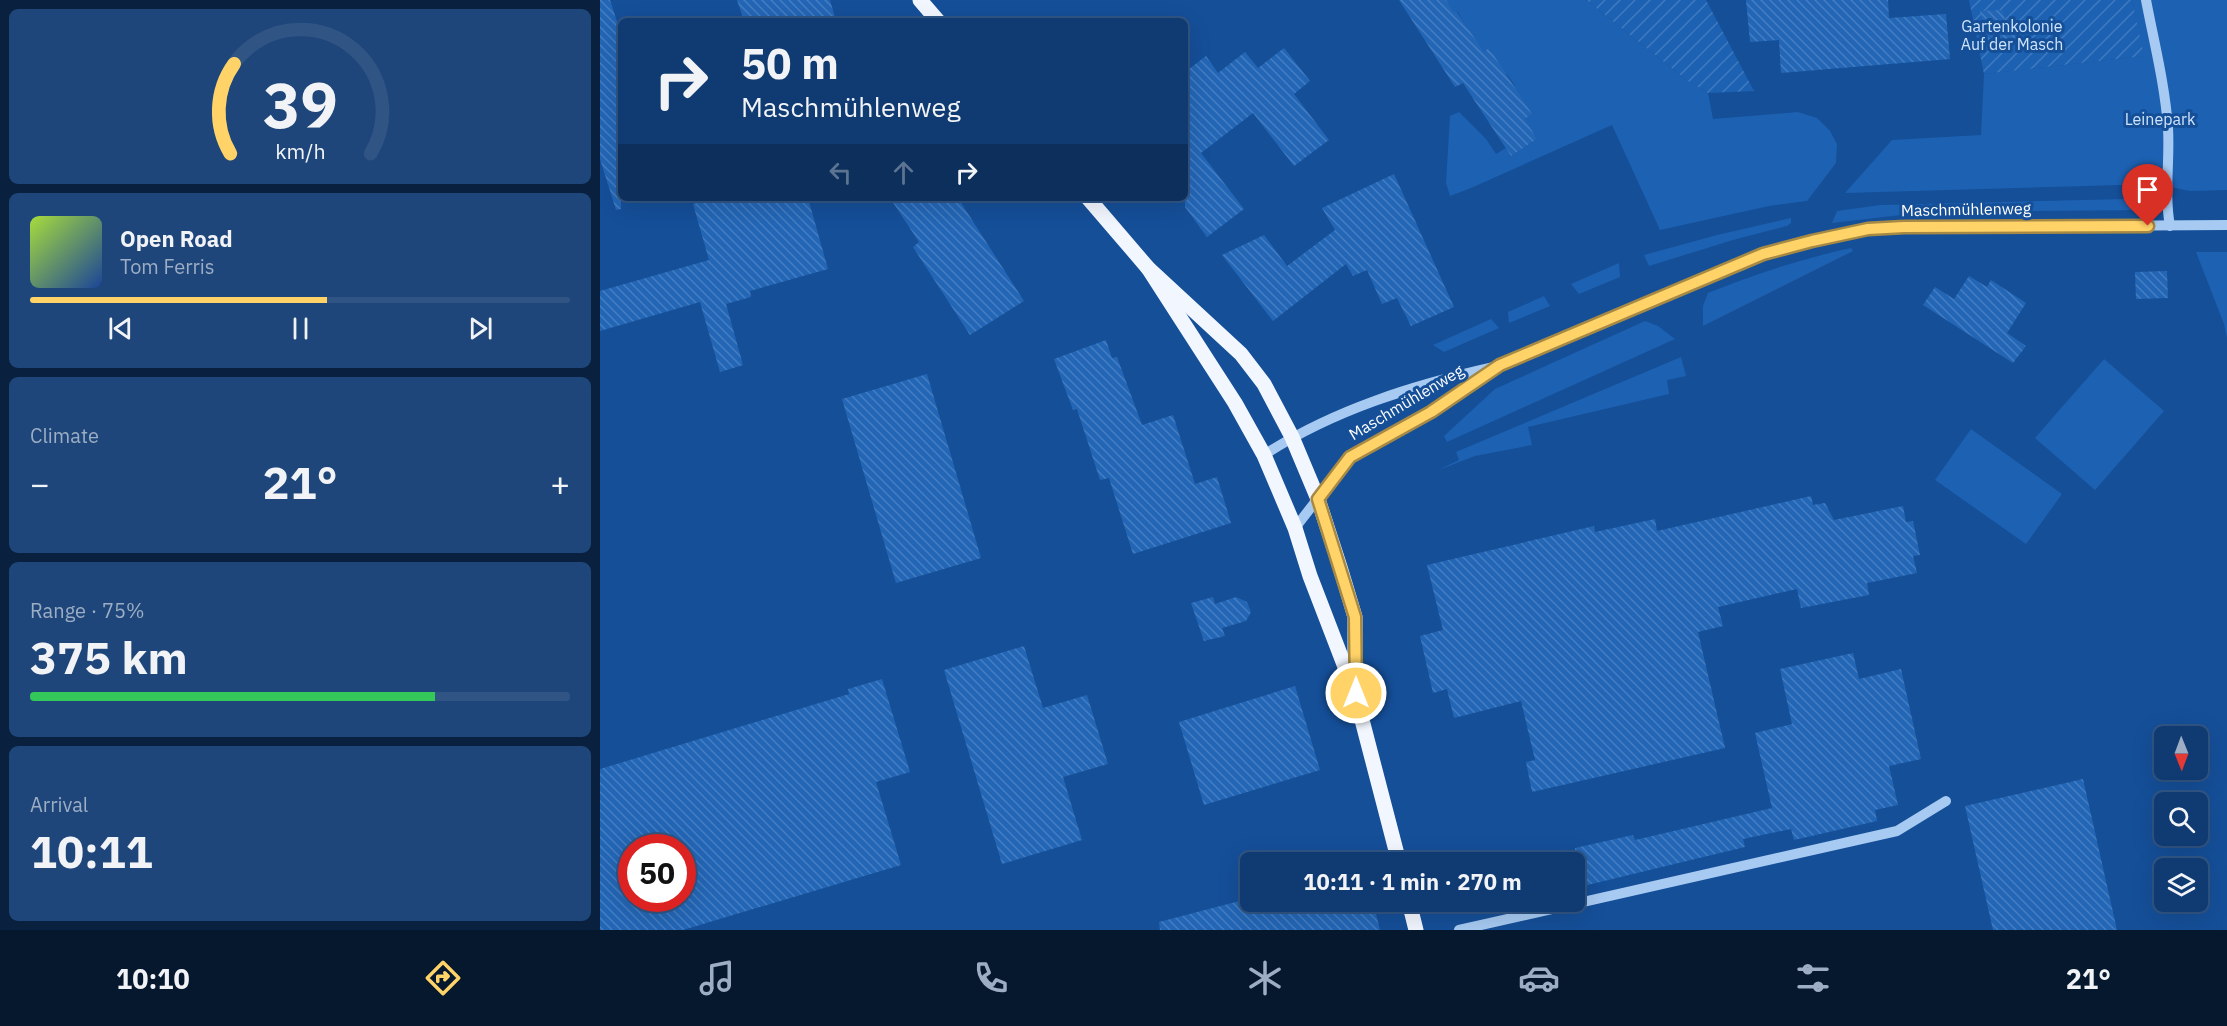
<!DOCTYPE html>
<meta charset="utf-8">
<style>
:root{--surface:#103b72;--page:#1e467a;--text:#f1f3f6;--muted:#9cadc4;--line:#305584;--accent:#ffd368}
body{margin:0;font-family:"IBM Plex Sans",sans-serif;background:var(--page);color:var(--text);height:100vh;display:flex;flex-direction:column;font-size:22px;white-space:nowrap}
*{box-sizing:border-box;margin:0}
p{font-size:20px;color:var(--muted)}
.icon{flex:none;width:33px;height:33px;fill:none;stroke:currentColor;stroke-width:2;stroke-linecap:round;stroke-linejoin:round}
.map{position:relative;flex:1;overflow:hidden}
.side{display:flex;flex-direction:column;gap:9px;padding:9px;background:#09203f;width:600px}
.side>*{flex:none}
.top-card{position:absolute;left:18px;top:18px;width:570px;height:183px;border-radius:9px;box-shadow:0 6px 24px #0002,0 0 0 2px var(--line);background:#103b72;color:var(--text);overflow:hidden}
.needle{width:39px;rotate:179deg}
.buttons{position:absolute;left:1554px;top:726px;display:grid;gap:12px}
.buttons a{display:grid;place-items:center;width:54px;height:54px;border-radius:9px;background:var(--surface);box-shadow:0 6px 24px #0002,0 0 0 2px var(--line);font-size:30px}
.speed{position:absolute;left:18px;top:834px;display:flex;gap:12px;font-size:30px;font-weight:700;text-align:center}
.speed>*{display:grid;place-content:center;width:78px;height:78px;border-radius:50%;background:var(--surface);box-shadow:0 6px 24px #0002,0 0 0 2px var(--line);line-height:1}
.speed .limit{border:9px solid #d22;background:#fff;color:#111}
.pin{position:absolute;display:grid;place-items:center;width:51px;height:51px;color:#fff;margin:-62px -26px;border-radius:50% 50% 50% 0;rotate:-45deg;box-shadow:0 0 6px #0007}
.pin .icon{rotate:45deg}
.me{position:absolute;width:66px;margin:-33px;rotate:0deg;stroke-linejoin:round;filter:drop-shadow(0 0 4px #0008)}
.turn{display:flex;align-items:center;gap:21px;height:126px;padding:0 24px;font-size:27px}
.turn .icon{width:78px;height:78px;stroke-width:2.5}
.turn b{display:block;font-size:42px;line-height:51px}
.lanes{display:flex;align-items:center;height:57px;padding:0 24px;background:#0003;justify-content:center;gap:30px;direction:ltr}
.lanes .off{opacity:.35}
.big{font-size:45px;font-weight:700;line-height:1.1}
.side .tile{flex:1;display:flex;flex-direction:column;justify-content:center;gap:9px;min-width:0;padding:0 21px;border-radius:9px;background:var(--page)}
.side .dial{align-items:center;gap:0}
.dial svg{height:156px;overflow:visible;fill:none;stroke:var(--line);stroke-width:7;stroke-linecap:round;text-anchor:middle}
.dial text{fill:var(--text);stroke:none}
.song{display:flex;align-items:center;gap:18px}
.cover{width:72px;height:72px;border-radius:9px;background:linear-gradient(135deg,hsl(80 70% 55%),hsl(220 70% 35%))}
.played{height:6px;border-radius:3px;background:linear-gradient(90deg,var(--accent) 55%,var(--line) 55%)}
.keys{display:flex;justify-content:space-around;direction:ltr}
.heat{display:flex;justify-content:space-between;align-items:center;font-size:33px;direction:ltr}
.charge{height:9px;border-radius:4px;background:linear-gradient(90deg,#34c759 75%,var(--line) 0)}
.trip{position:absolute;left:640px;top:852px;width:345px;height:60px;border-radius:9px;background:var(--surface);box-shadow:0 6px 24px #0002,0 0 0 2px var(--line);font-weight:700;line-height:60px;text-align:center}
.dock{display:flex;height:96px;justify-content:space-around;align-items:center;background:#06182e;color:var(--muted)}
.dock .icon{width:42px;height:42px}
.dock .selected{color:var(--accent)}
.dock b{font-size:27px;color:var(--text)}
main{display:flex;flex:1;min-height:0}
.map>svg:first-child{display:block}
.green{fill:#1d61b2}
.garden{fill:url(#garden-furrows)}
.building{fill:url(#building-back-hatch);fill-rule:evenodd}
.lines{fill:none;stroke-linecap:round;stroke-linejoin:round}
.minor{stroke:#a7caf2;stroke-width:10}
.major{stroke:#f2f7ff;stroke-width:15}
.route-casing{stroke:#a68944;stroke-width:15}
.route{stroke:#ffd368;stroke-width:10}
.labels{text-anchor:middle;stroke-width:6;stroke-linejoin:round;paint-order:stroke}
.park-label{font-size:16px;fill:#cfe4fd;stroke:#154f98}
.street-label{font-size:16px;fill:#fff;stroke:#154f98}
</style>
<main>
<section class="side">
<div class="tile dial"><svg viewBox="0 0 100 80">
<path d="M14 69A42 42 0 1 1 86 69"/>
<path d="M14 69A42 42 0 0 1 16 23" stroke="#ffd368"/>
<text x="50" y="56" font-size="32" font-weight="700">39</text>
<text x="50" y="72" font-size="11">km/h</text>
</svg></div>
<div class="tile">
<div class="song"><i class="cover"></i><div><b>Open Road</b><p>Tom Ferris</p></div></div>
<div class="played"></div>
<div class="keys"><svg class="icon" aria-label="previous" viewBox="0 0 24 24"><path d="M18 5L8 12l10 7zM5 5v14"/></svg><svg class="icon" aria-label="pause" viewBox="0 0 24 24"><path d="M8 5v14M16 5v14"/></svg><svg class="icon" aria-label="next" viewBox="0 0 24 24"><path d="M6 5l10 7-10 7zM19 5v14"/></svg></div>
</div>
<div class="tile"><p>Climate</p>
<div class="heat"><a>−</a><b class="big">21°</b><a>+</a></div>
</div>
<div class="tile"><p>Range · 75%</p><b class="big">375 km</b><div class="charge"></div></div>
<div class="tile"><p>Arrival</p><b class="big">10:11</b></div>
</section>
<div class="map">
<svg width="1627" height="930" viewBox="0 0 1627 930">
<defs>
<pattern id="garden-furrows" width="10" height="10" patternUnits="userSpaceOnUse" patternTransform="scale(1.5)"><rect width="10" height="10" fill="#1d61b2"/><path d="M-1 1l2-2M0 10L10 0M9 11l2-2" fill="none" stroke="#3f79be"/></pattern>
<pattern id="building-back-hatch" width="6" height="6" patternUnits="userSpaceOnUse" patternTransform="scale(1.5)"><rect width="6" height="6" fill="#2366b6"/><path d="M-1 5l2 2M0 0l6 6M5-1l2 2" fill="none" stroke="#447dc1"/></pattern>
</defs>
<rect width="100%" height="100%" fill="#154f98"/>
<g class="green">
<path d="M846,0H986L1089,82L1108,93L1113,119L1198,112L1217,118L1230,131L1237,144L1236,163L1207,201L1169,206L1060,230L1012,125L871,188L850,196L846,183L850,116L859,112L886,139L896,154L906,148L911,156L937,139L925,119L932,114L912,88L915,86L907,74L904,75L890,49L883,53L857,11L854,12Z"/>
<path d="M1532,0H1627V190L1590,191L1556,184L1245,193L1292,140L1381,135L1384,74L1543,56Z"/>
<path d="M1526,199L1545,210L1327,212L1232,223L1237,211L1281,205Z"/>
<path d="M1191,218V223L1187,226L1133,240L1049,266L1044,255L1117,235Z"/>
<path d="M1251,248L1253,251L1103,326V306L1108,293C1155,274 1201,259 1251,248Z"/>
<path d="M1596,252H1627V338L1624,324Z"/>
<path d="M1019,263L1020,277L979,294L971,284Z"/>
<path d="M944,296L950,306L909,323L908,312Z"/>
<path d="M891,319L899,328L844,352L833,345Z"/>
<path d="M1045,321L1058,326L1075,339L847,442L844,436L895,389Z"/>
<path d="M1081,357L1086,376L1067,380L1069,394L928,427L932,445L875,456L836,471L859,460L856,452Z"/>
<path d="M1504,359L1564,411L1495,490L1435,438Z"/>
<path d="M1371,429L1462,494L1426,544L1335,480Z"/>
</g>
<g class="garden">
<path d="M986,0H1106L1154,91L1108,93L1089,82Z"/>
<path d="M1369,0H1532L1544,56L1384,74Z"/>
</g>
<g class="building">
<path d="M0,0H10L21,34V209L16,210L0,159Z"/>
<path d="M137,0H230L236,21H144Z"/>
<path d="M799,0H846L854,12L856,11L884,52L889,48L906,74L932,114L925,119L937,139L911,156L863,83L855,87Z"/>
<path d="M1146,0H1288L1289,18L1346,14L1350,59L1181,73L1179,40L1150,42Z"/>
<path d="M1403,10L1405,21L1415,19L1420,43L1389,50L1380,11Z"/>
<path d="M684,48L710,81L694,94L729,140L694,166L653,113L601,153L644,209L607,237L585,207V72L606,56L618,73L645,52L658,68Z"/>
<path d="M794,174L854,307L811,326L797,298L782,304L767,270L753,276L746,264L673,321L622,255L664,235L687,266L735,230L722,208Z"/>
<path d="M115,198H208L228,269L150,291L151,297L126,304L143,365L120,372L100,302L0,331V291L109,260L93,204Z"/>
<path d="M290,198H358L424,301L370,335L313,247L319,242Z"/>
<path d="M1567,271L1568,298L1536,299L1535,272Z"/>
<path d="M1369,276L1387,287L1391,280L1426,303L1407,333L1426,346L1413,363L1323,305L1335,287L1354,299Z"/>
<path d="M506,340L512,358L517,357L542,425L573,415L595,484L617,477L631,523L533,554L509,478L500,480L477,409L473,410L454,359Z"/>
<path d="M327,374L381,558L296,583L242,399Z"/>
<path d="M1211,496L1213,505L1225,503L1234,520L1303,506L1306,522L1313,521L1320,555L1313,556L1317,573L1267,583L1269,595L1201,608L1197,589L1118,607L1123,626L1098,632L1125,748L932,792L926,762L935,760L921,701L854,718L847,689L833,693L820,636L843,630L827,565L994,526L995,532L1055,519L1057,531Z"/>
<path d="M613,597L615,604L636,597L647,602L651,612L646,621L622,628L625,636L604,641L591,603Z"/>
<path d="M424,646L443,708L487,695L508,764L463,777L482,840L402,864L344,670Z"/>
<path d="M1253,653L1259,679L1301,669L1321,759L1289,766L1298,805L1275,810L1277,821L1194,840L1191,829L1143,839L1145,847L975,888V848L1033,835L1035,840L1172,808L1155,733L1192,724L1180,669Z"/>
<path d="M282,679L310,772L276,782L301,865L83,930H0V769L249,694L248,689ZM32,848H82V898H32Z"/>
<path d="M695,686L720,770L604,805L579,722Z"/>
<path d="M1483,779L1517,930H1393L1365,806Z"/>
<path d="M651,898V902H696L699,911L736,902H773L780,930H560L559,922Z"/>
</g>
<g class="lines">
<g class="minor">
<path d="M1546,0C1554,42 1565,85 1568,128C1570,161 1564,193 1570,226"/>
<path d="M664,455C733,410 814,385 894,367"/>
<path d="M695,528L750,457L831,412L900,365L1163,254L1212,241L1268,229L1304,227L1627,225"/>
<path d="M859,930L1297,831L1346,801"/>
</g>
<g class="major">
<path d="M320,0L338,21"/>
<path d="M488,198L548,268L641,354L664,384L692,437L718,499L740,567L755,617V684"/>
<path d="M548,268L635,403L664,455L695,528L710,576L755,693L799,862"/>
<path d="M809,902L816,930"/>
</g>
</g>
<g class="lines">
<g class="route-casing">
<path id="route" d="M756,693L755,617L718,499L750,457L831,412L900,365L1163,254L1212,241L1268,229L1304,227L1548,226"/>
</g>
<use href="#route" class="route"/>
</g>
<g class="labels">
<g class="park-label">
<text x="1412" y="32">Gartenkolonie<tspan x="1412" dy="18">Auf der Masch</tspan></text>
<text x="1560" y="125">Leinepark</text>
</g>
<g class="street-label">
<text transform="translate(1366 209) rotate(-1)" y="6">Maschmühlenweg</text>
<text transform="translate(806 402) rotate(-31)" y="6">Maschmühlenweg</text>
</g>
</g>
</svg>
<div class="buttons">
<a><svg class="needle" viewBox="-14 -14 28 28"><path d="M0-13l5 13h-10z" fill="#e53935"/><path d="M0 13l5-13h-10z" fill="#9cadc4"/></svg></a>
<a><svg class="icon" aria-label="search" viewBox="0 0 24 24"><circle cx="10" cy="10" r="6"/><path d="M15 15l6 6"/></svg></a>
<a><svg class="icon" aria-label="layers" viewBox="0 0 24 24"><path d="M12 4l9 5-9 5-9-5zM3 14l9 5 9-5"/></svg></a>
</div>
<div class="speed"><div class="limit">50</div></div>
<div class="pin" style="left:1548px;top:226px;background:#d93025"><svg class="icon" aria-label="arrive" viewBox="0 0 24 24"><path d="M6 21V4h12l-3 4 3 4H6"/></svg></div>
<svg class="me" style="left:756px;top:693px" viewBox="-20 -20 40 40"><circle r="17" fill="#ffd368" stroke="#fff" stroke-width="3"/><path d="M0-11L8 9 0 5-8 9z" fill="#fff"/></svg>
<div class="trip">10:11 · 1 min · 270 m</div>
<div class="top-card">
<div class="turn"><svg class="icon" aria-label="right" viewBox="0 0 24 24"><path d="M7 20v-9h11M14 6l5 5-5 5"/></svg><div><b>50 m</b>Maschmühlenweg</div></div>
<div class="lanes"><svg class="icon off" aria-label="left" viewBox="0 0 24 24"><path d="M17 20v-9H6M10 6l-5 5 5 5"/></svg><svg class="icon off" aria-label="ahead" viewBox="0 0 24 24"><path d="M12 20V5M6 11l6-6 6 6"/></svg><svg class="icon" aria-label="right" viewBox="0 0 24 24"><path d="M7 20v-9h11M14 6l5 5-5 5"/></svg></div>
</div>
</div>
</main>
<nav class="dock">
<b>10:10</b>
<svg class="icon selected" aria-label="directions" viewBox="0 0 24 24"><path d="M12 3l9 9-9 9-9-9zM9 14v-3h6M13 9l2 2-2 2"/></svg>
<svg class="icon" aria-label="music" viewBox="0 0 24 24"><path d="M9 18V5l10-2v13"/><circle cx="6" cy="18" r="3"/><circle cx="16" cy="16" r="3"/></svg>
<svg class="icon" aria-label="phone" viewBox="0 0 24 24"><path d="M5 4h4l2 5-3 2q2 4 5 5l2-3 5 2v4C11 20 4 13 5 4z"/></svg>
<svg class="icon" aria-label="climate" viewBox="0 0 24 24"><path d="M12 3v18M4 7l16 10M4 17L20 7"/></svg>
<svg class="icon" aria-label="car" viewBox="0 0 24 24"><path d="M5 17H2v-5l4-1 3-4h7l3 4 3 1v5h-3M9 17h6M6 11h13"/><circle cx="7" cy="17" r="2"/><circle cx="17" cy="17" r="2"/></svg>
<svg class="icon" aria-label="filters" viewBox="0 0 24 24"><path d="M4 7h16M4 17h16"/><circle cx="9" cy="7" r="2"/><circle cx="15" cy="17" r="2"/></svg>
<b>21°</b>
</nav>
